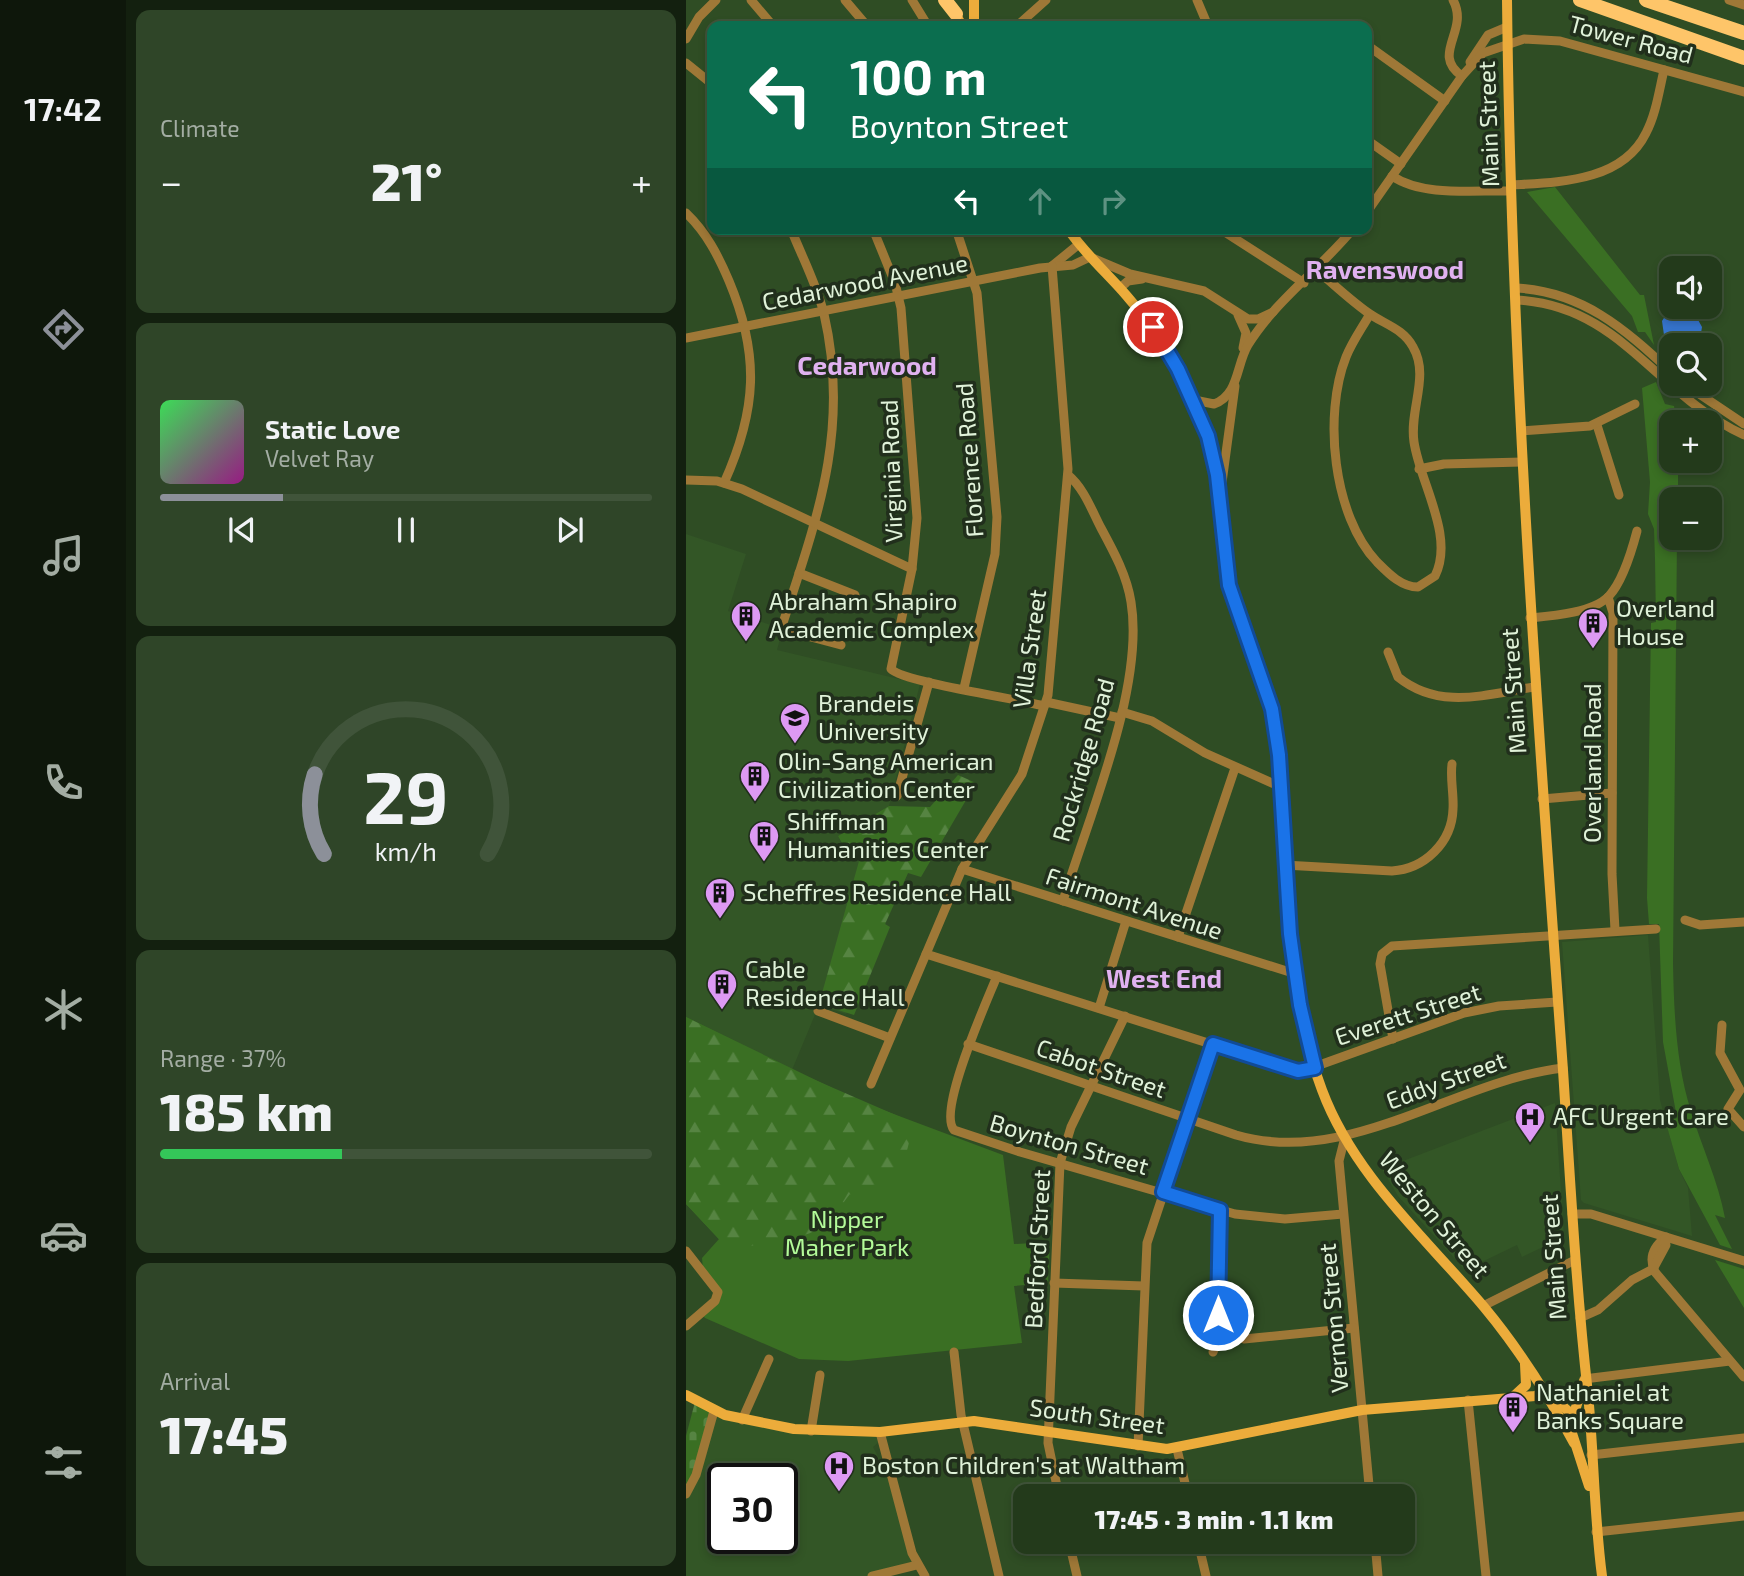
<!DOCTYPE html>
<meta charset="utf-8">
<style>
:root{--surface:#233a1b;--page:#2f4528;--text:#f1f3f6;--muted:#a3ada3;--line:#40543a;--accent:#8c9099}
body{margin:0;font-family:"Exo 2",sans-serif;background:var(--page);color:var(--text);height:100vh;display:flex;flex-direction:column;font-size:26px;white-space:nowrap}
*{box-sizing:border-box;margin:0}
p{font-size:23px;color:var(--muted)}
.icon{flex:none;width:38px;height:38px;fill:none;stroke:currentColor;stroke-width:2;stroke-linecap:round;stroke-linejoin:round}
.map{position:relative;flex:1;overflow:hidden}
.details{display:flex;flex-direction:column;gap:10px;padding:10px;background:#13200f;width:560px}
.details>*{flex:none}
.guide{position:absolute;left:21px;top:21px;width:665px;height:214px;border-radius:14px;box-shadow:0 4px 10px #0003,0 0 0 2px var(--line);background:#0b6e4f;color:#fff;overflow:hidden}
.controls{position:absolute;left:973px;top:256px;display:grid;gap:14px}
.controls a{display:grid;place-items:center;width:63px;height:63px;border-radius:14px;background:var(--surface);box-shadow:0 4px 10px #0003,0 0 0 2px var(--line);font-size:35px}
.speed{position:absolute;left:21px;top:1463px;display:flex;gap:14px;font-size:35px;font-weight:700;text-align:center}
.speed>*{display:grid;place-content:center;width:91px;height:91px;border-radius:50%;background:var(--surface);box-shadow:0 4px 10px #0003,0 0 0 2px var(--line);line-height:1}
.speed .limit{border:4px solid #111;border-radius:10px;background:#fff;color:#111}
.pin{position:absolute;display:grid;place-items:center;width:60px;height:60px;color:#fff;margin:-30px;border:4px solid #fff;border-radius:50%;box-shadow:0 2px 7px #0007}
.me{position:absolute;width:77px;margin:-38px;rotate:0deg;stroke-linejoin:round;filter:drop-shadow(0 0 5px #0008)}
.turn{display:flex;align-items:center;gap:24px;height:147px;padding:0 28px;font-size:32px}
.turn .icon{width:91px;height:91px;stroke-width:2.5}
.turn b{display:block;font-size:49px;line-height:60px}
.lanes{display:flex;align-items:center;height:66px;padding:0 28px;background:#0003;justify-content:center;gap:35px;direction:ltr}
.lanes .off{opacity:.35}
.big{font-size:52px;font-weight:800;line-height:1.1}
.details .widget{flex:1;display:flex;flex-direction:column;justify-content:center;gap:10px;min-width:0;padding:0 24px;border-radius:14px;background:var(--page)}
.details .dial{align-items:center;gap:0}
.dial svg{height:182px;overflow:visible;fill:none;stroke:var(--line);stroke-width:7;stroke-linecap:round;text-anchor:middle}
.dial text{fill:var(--text);stroke:none}
.song{display:flex;align-items:center;gap:21px}
.cover{width:84px;height:84px;border-radius:10px;background:linear-gradient(135deg,hsl(130 70% 55%),hsl(310 70% 35%))}
.played{height:7px;border-radius:4px;background:linear-gradient(90deg,var(--accent) 25%,var(--line) 25%)}
.keys{display:flex;justify-content:space-around;direction:ltr}
.heat{display:flex;justify-content:space-between;align-items:center;font-size:38px;direction:ltr}
.charge{height:10px;border-radius:5px;background:linear-gradient(90deg,#34c759 37%,var(--line) 0)}
.trip{position:absolute;left:327px;top:1484px;width:402px;height:70px;border-radius:14px;background:var(--surface);box-shadow:0 4px 10px #0003,0 0 0 2px var(--line);font-weight:800;line-height:70px;text-align:center}
main{display:flex;flex:1;min-height:0}
.tabs{display:flex;flex-direction:column;width:126px;justify-content:space-around;align-items:center;background:#0e170b;color:var(--muted)}
.tabs .icon{width:49px;height:49px}
.tabs .active{color:var(--accent)}
.tabs b{font-size:32px;color:var(--text)}
.map>svg:first-child{display:block}
.built{fill:#335626;fill-rule:evenodd}
.green{fill:#3a6f23}
.forest{fill:url(#forest-firs)}
.cemetery{fill:url(#cemetery-stones)}
.water{fill:#3675ce}
.lines{fill:none;stroke-linecap:round;stroke-linejoin:round}
.minor{stroke:#9f7837;stroke-width:9}
.major{stroke:#ecac3b;stroke-width:10}
.highway{stroke:#fec569;stroke-width:14}
.route-casing{stroke:#114b97;stroke-width:18}
.route{stroke:#1a73e8;stroke-width:12}
.labels{text-anchor:middle;stroke-width:7;stroke-linejoin:round;paint-order:stroke}
.street-label{font-size:24px;fill:#e0f2d9;stroke:#212f1c}
.poi-label{font-size:24px;fill:#e0f2d9;stroke:#212f1c;text-anchor:start}
.park-label{font-size:24px;fill:#b3fb99;stroke:#212f1c}
.neighbourhood-label{font-size:26px;font-weight:bold;fill:#e0b1f0;stroke:#212f1c}
</style>
<main>
<nav class="tabs">
<b>17:42</b>
<svg class="icon active" aria-label="directions" viewBox="0 0 24 24"><path d="M12 3l9 9-9 9-9-9zM9 14v-3h6M13 9l2 2-2 2"/></svg>
<svg class="icon" aria-label="music" viewBox="0 0 24 24"><path d="M9 18V5l10-2v13"/><circle cx="6" cy="18" r="3"/><circle cx="16" cy="16" r="3"/></svg>
<svg class="icon" aria-label="phone" viewBox="0 0 24 24"><path d="M5 4h4l2 5-3 2q2 4 5 5l2-3 5 2v4C11 20 4 13 5 4z"/></svg>
<svg class="icon" aria-label="climate" viewBox="0 0 24 24"><path d="M12 3v18M4 7l16 10M4 17L20 7"/></svg>
<svg class="icon" aria-label="car" viewBox="0 0 24 24"><path d="M5 17H2v-5l4-1 3-4h7l3 4 3 1v5h-3M9 17h6M6 11h13"/><circle cx="7" cy="17" r="2"/><circle cx="17" cy="17" r="2"/></svg>
<svg class="icon" aria-label="filters" viewBox="0 0 24 24"><path d="M4 7h16M4 17h16"/><circle cx="9" cy="7" r="2"/><circle cx="15" cy="17" r="2"/></svg>
</nav>
<section class="details">
<div class="widget"><p>Climate</p>
<div class="heat"><a>−</a><b class="big">21°</b><a>+</a></div>
</div>
<div class="widget">
<div class="song"><i class="cover"></i><div><b>Static Love</b><p>Velvet Ray</p></div></div>
<div class="played"></div>
<div class="keys"><svg class="icon" aria-label="previous" viewBox="0 0 24 24"><path d="M18 5L8 12l10 7zM5 5v14"/></svg><svg class="icon" aria-label="pause" viewBox="0 0 24 24"><path d="M8 5v14M16 5v14"/></svg><svg class="icon" aria-label="next" viewBox="0 0 24 24"><path d="M6 5l10 7-10 7zM19 5v14"/></svg></div>
</div>
<div class="widget dial"><svg viewBox="0 0 100 80">
<path d="M14 69A42 42 0 1 1 86 69"/>
<path d="M14 69A42 42 0 0 1 10 34" stroke="#8c9099"/>
<text x="50" y="56" font-size="32" font-weight="700">29</text>
<text x="50" y="72" font-size="11">km/h</text>
</svg></div>
<div class="widget"><p>Range · 37%</p><b class="big">185 km</b><div class="charge"></div></div>
<div class="widget"><p>Arrival</p><b class="big">17:45</b></div>
</section>
<div class="map">
<svg width="1058" height="1576" viewBox="0 0 1058 1576">
<defs>
<pattern id="forest-firs" width="22" height="20" patternUnits="userSpaceOnUse" patternTransform="scale(1.75)"><rect width="22" height="20" fill="#3a6f23"/><path d="M5 1l3.5 6h-7zM16 11l3.5 6h-7z" fill="#568442"/></pattern>
<pattern id="cemetery-stones" width="16" height="16" patternUnits="userSpaceOnUse" patternTransform="scale(1.75)"><rect width="16" height="16" fill="#3a6f23"/><path d="M2 7V4a2 2 0 0 1 4 0v3zM10 15v-3a2 2 0 0 1 4 0v3z" fill="#568442"/></pattern>
</defs>
<rect width="100%" height="100%" fill="#2f4d24"/>
<g class="built">
<path d="M0,534L60,554L42,611L88,626L85,636L94,639L91,650L234,684L203,806L152,836L158,848L222,873L160,1014L133,1005L106,1070L0,1017Z"/>
<path d="M962,935L974,1100L993,1169L1002,1188L1006,1236L898,1203L895,1200L876,942Z"/>
<path d="M869,1103L878,1237L836,1257L831,1245L779,1270L712,1196L696,1169Z"/>
<path d="M28,1411L48,1418L194,1432L195,1440L187,1447L211,1494L231,1565L186,1576H0V1494ZM37,1479H96V1538H37Z"/>
</g>
<g class="green">
<path d="M869,187L954,295H958L968,345L959,332H952L946,316L841,192Z"/>
<path d="M970,382L979,404L988,406L990,422H985V460H992V499H985V537H991L987,963C988,1012 990,1064 1005,1111C1016,1148 1032,1180 1039,1218L1029,1215L1046,1249L1034,1245L993,1169L980,1123L991,1118L977,1042L973,924H963L961,898L965,623L970,622L969,559L968,529L962,514L964,482L956,388Z"/>
<path d="M0,1017L173,1101L317,1155L328,1244L364,1242L362,1283L328,1286L336,1343L162,1361L113,1359L19,1318L15,1313L31,1299L17,1270L16,1258L33,1239L0,1204Z"/>
<path d="M1029,1260L1058,1269V1308Z"/>
</g>
<g class="forest">
<path d="M272,775L290,783L235,877L222,873L199,924L204,927L168,1015L133,1004L175,854L158,847L152,836L203,806L244,807Z"/>
<path d="M0,1017L106,1070L228,1123L216,1170L186,1187L174,1201L164,1194C156,1204 149,1215 139,1224C120,1242 69,1243 43,1250L0,1204Z"/>
</g>
<path class="cemetery" d="M9,1402L28,1411L0,1494V1436Z"/>
<path class="water" d="M983,310L1011,318L1016,327L1013,345H985V350L979,342L976,321Z"/>
<g class="lines">
<g class="minor">
<path d="M65,0L87,26"/>
<path d="M159,0L181,26"/>
<path d="M226,0L242,26"/>
<path d="M511,0L522,26"/>
<path d="M767,0C784,31 744,54 776,76"/>
<path d="M1043,0L1058,5"/>
<path d="M331,26L360,0"/>
<path d="M0,39L13,17L30,0"/>
<path d="M681,45L759,101"/>
<path d="M784,62L802,35L821,27"/>
<path d="M0,63L26,84"/>
<path d="M681,140L715,164"/>
<path d="M706,176C737,197 789,190 825,191"/>
<path d="M825,185C873,182 936,182 960,133C970,114 973,91 978,70"/>
<path d="M681,212L776,76L797,53L838,39L874,41L1058,92"/>
<path d="M0,213C20,232 32,255 43,281C74,355 71,410 38,483"/>
<path d="M105,229C116,257 131,285 138,314C165,431 130,521 95,629L155,645"/>
<path d="M187,229L209,283L215,308L231,518L226,569L205,669C217,682 332,699 358,706"/>
<path d="M270,229L291,293L311,517L309,554L278,688"/>
<path d="M534,229L618,283"/>
<path d="M366,266L393,244"/>
<path d="M631,270C647,284 663,299 681,312C697,324 717,328 727,347C744,376 723,410 728,442C734,483 769,536 749,576L732,587C715,587 702,573 691,562C647,516 637,415 660,357C666,342 676,328 684,314"/>
<path d="M434,288L442,281L456,279"/>
<path d="M829,288C896,291 939,329 985,372"/>
<path d="M830,300C935,305 970,395 1058,435"/>
<path d="M552,315L560,333L557,348"/>
<path d="M0,338L354,268L387,265L404,257L444,274L518,291L562,319H572L587,312"/>
<path d="M997,383L1058,424"/>
<path d="M508,400L528,404C553,395 550,365 562,345C589,301 634,269 667,229"/>
<path d="M911,425L933,495"/>
<path d="M835,431L904,426L949,404"/>
<path d="M733,469L758,464L836,462"/>
<path d="M0,480L31,481L56,489L226,569"/>
<path d="M535,490L549,386"/>
<path d="M113,573L169,595"/>
<path d="M922,597L927,613L926,874L929,930"/>
<path d="M844,618C866,616 907,613 923,596C936,582 946,550 951,531"/>
<path d="M702,652L712,677C754,711 801,694 848,687"/>
<path d="M360,702L434,718"/>
<path d="M436,712L466,721L519,753L595,787"/>
<path d="M211,796L243,682"/>
<path d="M856,799L926,793"/>
<path d="M598,865L706,871C738,869 766,843 767,809C768,794 764,779 766,764"/>
<path d="M276,869L610,974"/>
<path d="M377,901C402,818 459,687 445,602C441,576 428,552 415,528C406,511 398,488 382,475"/>
<path d="M999,920L1014,925L1058,922"/>
<path d="M492,937L549,768"/>
<path d="M240,954L614,1072L778,1013L813,1006L871,1002"/>
<path d="M311,976C301,1001 251,1111 268,1130L334,1152L549,1214L599,1219L657,1214"/>
<path d="M413,1008L440,921"/>
<path d="M132,1011L204,1038"/>
<path d="M1036,1025L1034,1053L1054,1090L1042,1109L1058,1127"/>
<path d="M707,1039L694,964L696,954L706,946L970,929"/>
<path d="M282,1044L550,1135C663,1168 767,1081 877,1068"/>
<path d="M185,1084L276,869L336,774L362,695L382,469L366,266"/>
<path d="M659,1137L653,1161L684,1496"/>
<path d="M534,1210L532,1315L540,1334L558,1339L668,1328"/>
<path d="M886,1214H905L1058,1261"/>
<path d="M980,1237C968,1246 962,1257 969,1272L1058,1377"/>
<path d="M0,1251L32,1292L29,1301L0,1326"/>
<path d="M368,1283L458,1286"/>
<path d="M797,1306L889,1260"/>
<path d="M894,1318L912,1310L946,1280L967,1269L980,1245L979,1239"/>
<path d="M268,1352L275,1415L313,1576"/>
<path d="M527,1352L531,1342L540,1334"/>
<path d="M898,1379L1044,1361"/>
<path d="M782,1400L800,1576"/>
<path d="M56,1420L83,1359"/>
<path d="M125,1431L134,1375"/>
<path d="M194,1432L226,1553L239,1576"/>
<path d="M452,1446L461,1243L527,1044"/>
<path d="M491,1449L502,1496"/>
<path d="M905,1455L1058,1438"/>
<path d="M0,1494L10,1475L28,1411"/>
<path d="M373,1496L362,1443L374,1163L385,1127L439,1016"/>
<path d="M910,1532L1058,1516"/>
<path d="M383,1542L391,1576"/>
<path d="M512,1542L520,1576"/>
<path d="M689,1542L692,1576"/>
<path d="M186,1576L231,1565"/>
</g>
<g class="major">
<path d="M288,0V26"/>
<path d="M821,0C825,357 851,714 877,1070C884,1178 890,1287 902,1394C908,1455 908,1515 916,1576"/>
<path d="M267,9L276,26"/>
<path d="M382,229C399,254 421,273 440,295C479,339 511,393 526,449C538,497 532,549 546,597C560,648 586,693 592,746C606,861 594,980 636,1090C668,1176 740,1238 798,1307C833,1349 862,1395 888,1443"/>
<path d="M898,1381L884,1427L903,1486"/>
<path d="M0,1395L39,1415L108,1429L194,1432L288,1421L481,1449L676,1410L849,1396L860,1392"/>
<path d="M863,1395L904,1429"/>
<path d="M827,1397L840,1385L839,1364"/>
</g>
<g class="highway">
<path d="M259,0L270,14"/>
<path d="M894,0L1058,58"/>
<path d="M960,0L1058,33"/>
</g>
</g>
<g class="lines">
<g class="route-casing">
<path id="route" d="M467,327L492,369L522,436L531,475L543,585L586,709L593,755L604,934L614,1005L629,1068L612,1071L527,1044L477,1192L534,1210L532,1315"/>
</g>
<use href="#route" class="route"/>
</g>
<defs>
<g id="building-pin" transform="scale(1.575)"><path d="M0 17L-7.5 6A9.5 9.5 0 1 1 7.5 6Z" fill="#dd99f3" stroke="#212f1c"/><path d="M-4-6H4V6H1V3H-1V6H-4ZM-2.5-4.3h1.7v1.8h-1.7ZM.8-4.3h1.7v1.8H.8ZM-2.5-1h1.7V.8h-1.7ZM.8-1h1.7V.8H.8Z" fill="#111"/></g>
<g id="university-pin" transform="scale(1.575)"><path d="M0 17L-7.5 6A9.5 9.5 0 1 1 7.5 6Z" fill="#dd99f3" stroke="#212f1c"/><path d="M0-5L7-2L0 1L-7-2ZM-4 1L0 2.5L4 1V4Q0 6-4 4Z" fill="#111"/></g>
<g id="hospital-pin" transform="scale(1.575)"><path d="M0 17L-7.5 6A9.5 9.5 0 1 1 7.5 6Z" fill="#dd99f3" stroke="#212f1c"/><path d="M-5-5h3v3.5h4V-5h3V5h-3V1.5h-4V5h-3Z" fill="#111"/></g>
</defs>
<g fill-rule="evenodd">
<use href="#building-pin" x="60" y="616"/>
<use href="#building-pin" x="907" y="623"/>
<use href="#university-pin" x="109" y="718"/>
<use href="#building-pin" x="69" y="776"/>
<use href="#building-pin" x="78" y="836"/>
<use href="#building-pin" x="34" y="893"/>
<use href="#building-pin" x="36" y="984"/>
<use href="#hospital-pin" x="844" y="1117"/>
<use href="#building-pin" x="827" y="1407"/>
<use href="#hospital-pin" x="153" y="1466"/>
</g>
<g class="labels">
<g class="street-label">
<text transform="translate(945 40) rotate(15)" y="8">Tower Road</text>
<text transform="translate(803 124) rotate(-92)" y="8">Main Street</text>
<text transform="translate(179 283) rotate(-11)" y="8">Cedarwood Avenue</text>
<text transform="translate(284 460) rotate(-94)" y="8">Florence Road</text>
<text transform="translate(206 471) rotate(-92)" y="8">Virginia Road</text>
<text transform="translate(344 649) rotate(-82)" y="8">Villa Street</text>
<text transform="translate(828 691) rotate(-94)" y="8">Main Street</text>
<text transform="translate(398 760) rotate(-74)" y="8">Rockridge Road</text>
<text transform="translate(907 763) rotate(-90)" y="8">Overland Road</text>
<text transform="translate(448 904) rotate(18)" y="8">Fairmont Avenue</text>
<text transform="translate(722 1015) rotate(-18)" y="8">Everett Street</text>
<text transform="translate(415 1069) rotate(19)" y="8">Cabot Street</text>
<text transform="translate(760 1081) rotate(-20)" y="8">Eddy Street</text>
<text transform="translate(383 1145) rotate(16)" y="8">Boynton Street</text>
<text transform="translate(748 1215) rotate(50)" y="8">Weston Street</text>
<text transform="translate(352 1249) rotate(-87)" y="8">Bedford Street</text>
<text transform="translate(868 1257) rotate(-94)" y="8">Main Street</text>
<text transform="translate(648 1318) rotate(-95)" y="8">Vernon Street</text>
<text transform="translate(411 1417) rotate(8)" y="8">South Street</text>
</g>
<g class="poi-label">
<text x="83" y="610">Abraham Shapiro<tspan x="83" dy="28">Academic Complex</tspan></text>
<text x="930" y="617">Overland<tspan x="930" dy="28">House</tspan></text>
<text x="132" y="712">Brandeis<tspan x="132" dy="28">University</tspan></text>
<text x="92" y="770">Olin-Sang American<tspan x="92" dy="28">Civilization Center</tspan></text>
<text x="101" y="830">Shiffman<tspan x="101" dy="28">Humanities Center</tspan></text>
<text x="57" y="901">Scheffres Residence Hall</text>
<text x="59" y="978">Cable<tspan x="59" dy="28">Residence Hall</tspan></text>
<text x="867" y="1125">AFC Urgent Care</text>
<text x="850" y="1401">Nathaniel at<tspan x="850" dy="28">Banks Square</tspan></text>
<text x="176" y="1474">Boston Children's at Waltham</text>
</g>
<g class="park-label">
<text x="161" y="1228">Nipper<tspan x="161" dy="28">Maher Park</tspan></text>
</g>
<g class="neighbourhood-label">
<text x="699" y="279">Ravenswood</text>
<text x="181" y="375">Cedarwood</text>
<text x="478" y="988">West End</text>
</g>
</g>
</svg>
<div class="controls">
<a><svg class="icon" aria-label="sound" viewBox="0 0 24 24"><path d="M4 9h4l5-4v14l-5-4H4zM17 9q2 3 0 6"/></svg></a>
<a><svg class="icon" aria-label="search" viewBox="0 0 24 24"><circle cx="10" cy="10" r="6"/><path d="M15 15l6 6"/></svg></a>
<a>+</a>
<a>−</a>
</div>
<div class="speed"><div class="limit">30</div></div>
<div class="pin" style="left:467px;top:327px;background:#d93025"><svg class="icon" aria-label="arrive" viewBox="0 0 24 24"><path d="M6 21V4h12l-3 4 3 4H6"/></svg></div>
<svg class="me" style="left:532px;top:1315px" viewBox="-20 -20 40 40"><circle r="17" fill="#1a73e8" stroke="#fff" stroke-width="3"/><path d="M0-11L8 9 0 5-8 9z" fill="#fff"/></svg>
<div class="trip">17:45 · 3 min · 1.1 km</div>
<div class="guide">
<div class="turn"><svg class="icon" aria-label="left" viewBox="0 0 24 24"><path d="M17 20v-9H6M10 6l-5 5 5 5"/></svg><div><b>100 m</b>Boynton Street</div></div>
<div class="lanes"><svg class="icon" aria-label="left" viewBox="0 0 24 24"><path d="M17 20v-9H6M10 6l-5 5 5 5"/></svg><svg class="icon off" aria-label="ahead" viewBox="0 0 24 24"><path d="M12 20V5M6 11l6-6 6 6"/></svg><svg class="icon off" aria-label="right" viewBox="0 0 24 24"><path d="M7 20v-9h11M14 6l5 5-5 5"/></svg></div>
</div>
</div>
</main>
